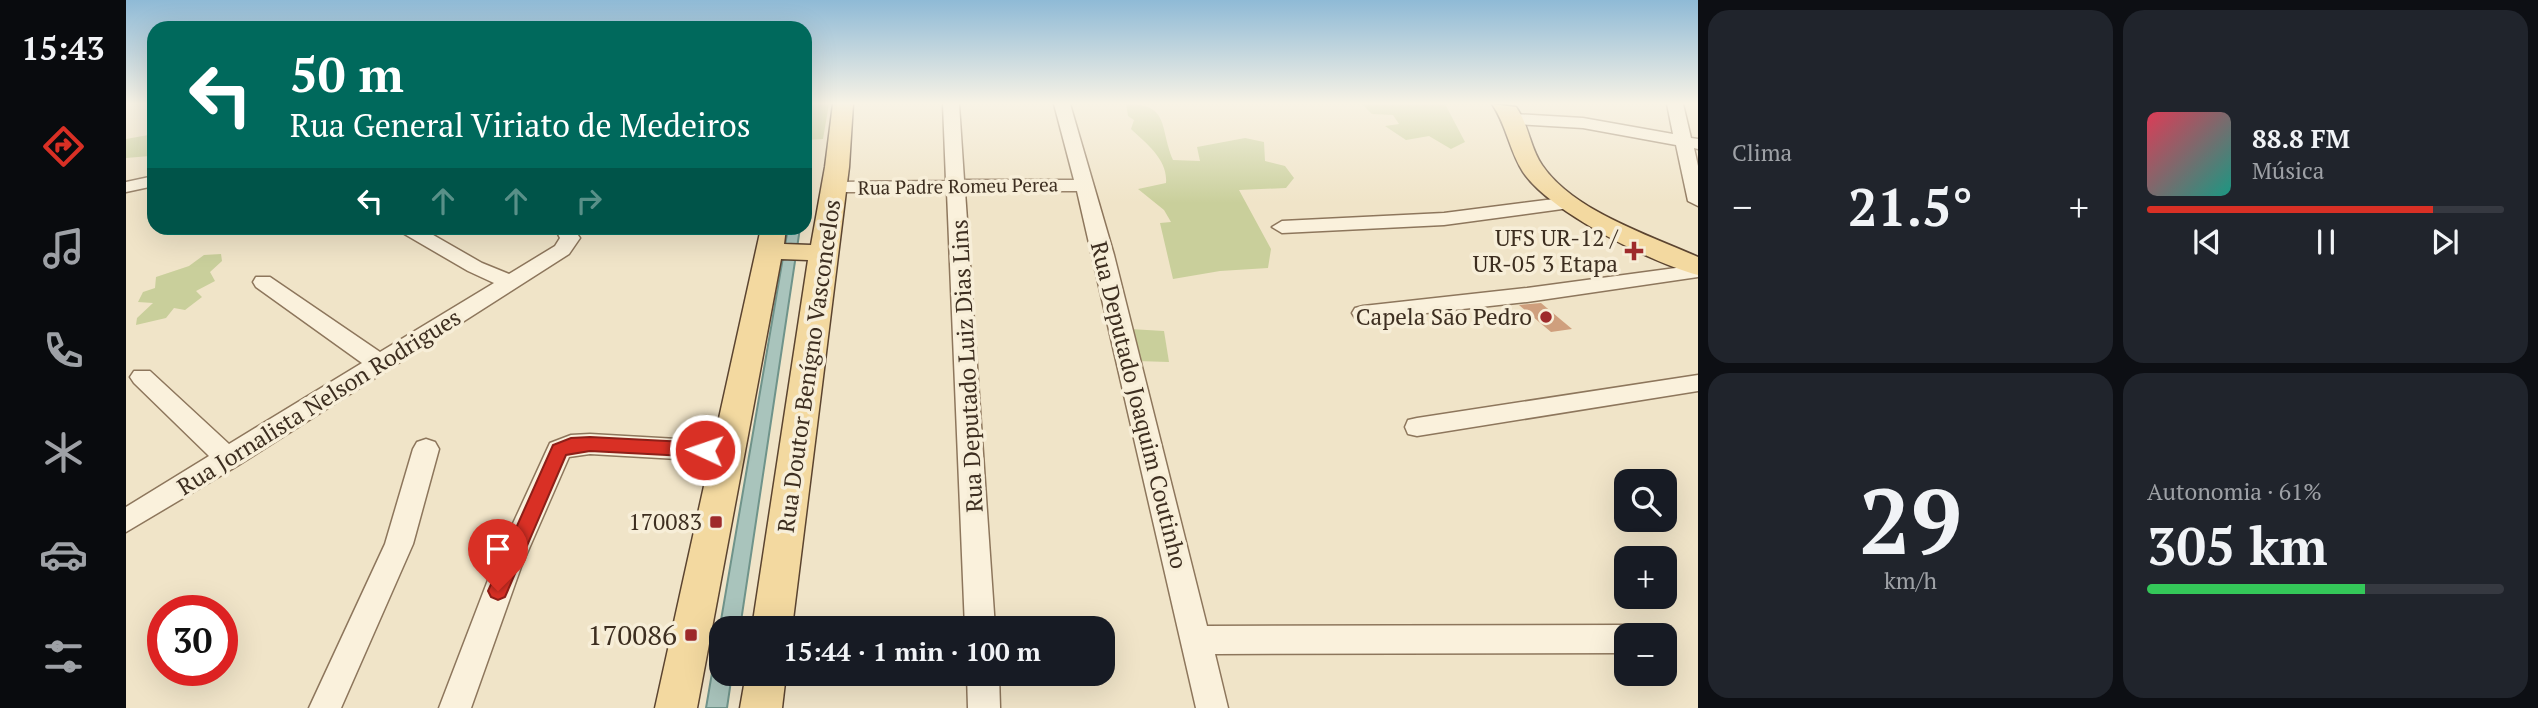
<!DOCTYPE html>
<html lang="pt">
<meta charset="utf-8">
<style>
:root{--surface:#171b24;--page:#20242c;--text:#f1f3f6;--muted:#9ea1a6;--line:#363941;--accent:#d93025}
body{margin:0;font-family:"PT Serif",serif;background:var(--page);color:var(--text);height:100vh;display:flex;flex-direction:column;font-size:26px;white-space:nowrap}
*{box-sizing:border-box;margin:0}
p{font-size:23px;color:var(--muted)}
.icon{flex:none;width:38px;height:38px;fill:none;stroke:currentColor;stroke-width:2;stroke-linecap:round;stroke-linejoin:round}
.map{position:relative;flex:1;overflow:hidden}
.sheet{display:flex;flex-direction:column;gap:10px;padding:10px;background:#0d0f14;width:840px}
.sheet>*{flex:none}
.banner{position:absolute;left:21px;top:21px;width:665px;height:214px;border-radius:21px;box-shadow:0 7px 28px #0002;background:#00695c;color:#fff;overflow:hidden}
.controls{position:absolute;left:1488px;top:469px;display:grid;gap:14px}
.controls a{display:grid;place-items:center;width:63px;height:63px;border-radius:14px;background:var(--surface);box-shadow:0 7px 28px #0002;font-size:35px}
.speed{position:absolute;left:21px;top:595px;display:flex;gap:14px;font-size:35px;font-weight:700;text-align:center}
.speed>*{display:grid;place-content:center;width:91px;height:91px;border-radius:50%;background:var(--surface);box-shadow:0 7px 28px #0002;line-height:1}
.speed .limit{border:10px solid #d22;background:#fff;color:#111}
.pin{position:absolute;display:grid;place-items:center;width:60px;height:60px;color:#fff;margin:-72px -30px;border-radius:50% 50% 50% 0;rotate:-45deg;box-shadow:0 0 7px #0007}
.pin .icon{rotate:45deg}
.me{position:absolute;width:77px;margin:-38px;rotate:273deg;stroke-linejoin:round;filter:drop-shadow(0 0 5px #0008)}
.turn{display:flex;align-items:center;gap:24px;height:147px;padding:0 28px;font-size:32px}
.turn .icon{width:91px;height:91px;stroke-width:2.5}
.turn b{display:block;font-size:49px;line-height:60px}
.lanes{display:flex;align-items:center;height:66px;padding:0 28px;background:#0003;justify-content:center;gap:35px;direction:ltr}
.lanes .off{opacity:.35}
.big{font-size:52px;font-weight:600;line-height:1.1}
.sheet .widget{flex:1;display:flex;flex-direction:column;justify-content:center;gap:10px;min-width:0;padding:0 24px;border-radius:21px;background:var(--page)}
.sheet .dial{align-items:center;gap:0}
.dial b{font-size:91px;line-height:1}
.song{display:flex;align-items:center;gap:21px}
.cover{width:84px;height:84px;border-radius:10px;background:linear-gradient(135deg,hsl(350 70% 55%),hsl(170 70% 35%))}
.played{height:7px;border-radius:4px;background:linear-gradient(90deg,var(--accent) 80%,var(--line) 80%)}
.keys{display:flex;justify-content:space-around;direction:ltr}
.heat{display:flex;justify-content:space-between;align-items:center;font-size:38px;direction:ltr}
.charge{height:10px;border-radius:5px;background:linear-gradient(90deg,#34c759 61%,var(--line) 0)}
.sheet .tiles{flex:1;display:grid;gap:10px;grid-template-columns:repeat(2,1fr)}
.trip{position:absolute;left:583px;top:616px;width:406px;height:70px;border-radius:21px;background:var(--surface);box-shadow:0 7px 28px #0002;font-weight:600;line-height:70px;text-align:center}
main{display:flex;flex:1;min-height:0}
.tab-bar{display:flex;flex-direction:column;width:126px;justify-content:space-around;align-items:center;background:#090b0e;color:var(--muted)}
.tab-bar .icon{width:49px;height:49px}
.tab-bar .selected{color:var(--accent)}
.tab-bar b{font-size:32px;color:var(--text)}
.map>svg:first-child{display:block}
.green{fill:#c9cf9b}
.water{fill:#a9c4bc;stroke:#6f938a;stroke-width:2}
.building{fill:#cf9f7d}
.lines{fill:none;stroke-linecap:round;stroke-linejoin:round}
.minor-casing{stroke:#8d765c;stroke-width:3}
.major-casing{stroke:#5b4430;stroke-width:3}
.minor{fill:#faf1dc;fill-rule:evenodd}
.major{fill:#f3d9a0;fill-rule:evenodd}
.route{fill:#d93025;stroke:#8d1f18;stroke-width:2}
.poi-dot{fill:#9e2a2b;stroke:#f7eed8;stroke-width:2.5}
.labels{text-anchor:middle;stroke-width:7;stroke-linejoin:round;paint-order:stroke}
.far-street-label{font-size:19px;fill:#3d2e20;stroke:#f7eed8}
.poi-label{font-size:23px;fill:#3d2e20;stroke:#f7eed8;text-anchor:end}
.street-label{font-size:23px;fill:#3d2e20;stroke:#f7eed8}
.near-poi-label{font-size:28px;fill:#3d2e20;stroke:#f7eed8;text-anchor:end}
</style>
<main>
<nav class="tab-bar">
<b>15:43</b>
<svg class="icon selected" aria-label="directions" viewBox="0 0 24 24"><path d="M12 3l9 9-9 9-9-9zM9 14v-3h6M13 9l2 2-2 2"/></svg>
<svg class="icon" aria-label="music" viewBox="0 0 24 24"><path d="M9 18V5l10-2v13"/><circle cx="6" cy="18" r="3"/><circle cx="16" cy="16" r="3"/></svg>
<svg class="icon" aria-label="phone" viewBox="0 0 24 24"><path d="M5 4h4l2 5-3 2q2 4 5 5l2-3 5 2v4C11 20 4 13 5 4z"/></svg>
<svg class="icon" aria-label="climate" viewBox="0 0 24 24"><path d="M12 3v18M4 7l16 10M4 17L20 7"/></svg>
<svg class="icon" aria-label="car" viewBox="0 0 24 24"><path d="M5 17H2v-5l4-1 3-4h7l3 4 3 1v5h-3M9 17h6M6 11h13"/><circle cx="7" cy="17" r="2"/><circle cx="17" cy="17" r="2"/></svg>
<svg class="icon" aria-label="filters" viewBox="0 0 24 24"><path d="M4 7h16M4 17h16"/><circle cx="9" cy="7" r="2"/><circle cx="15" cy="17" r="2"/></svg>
</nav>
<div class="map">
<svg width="1572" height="708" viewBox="0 0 1572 708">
<rect width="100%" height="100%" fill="#f0e4c8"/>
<g class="green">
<path d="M679,104H703L697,139L679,140Z"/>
<path d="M1000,104C1044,104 1033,126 1047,160L1074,161L1071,147L1119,138L1138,142L1139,161L1159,166L1168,178L1160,188L1113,190L1145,249L1142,268L1094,271L1047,279L1034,223L1045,222L1038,210L1012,189L1040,183C1042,160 1021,144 1005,129L1008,120L1002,116Z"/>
<path d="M1236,104H1319L1339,142L1325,149L1303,136L1280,140L1259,126L1273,124L1267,115L1246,114Z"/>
<path d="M28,134V164H25L24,156L0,158V139Z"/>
<path d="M95,254L96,261L84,272L89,281L70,291L76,297L59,310L48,308L40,318L10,325L11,318L27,303L12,302L17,292L29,288L30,277L63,266L78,255Z"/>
<path d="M1004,329L1038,331L1043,362L1010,361Z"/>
</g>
<path class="water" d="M662,228H674L614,628H595V674H606L601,708H580Z"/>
<path class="building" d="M1415,303L1446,329L1425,332L1393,305Z"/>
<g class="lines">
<g class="minor-casing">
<g id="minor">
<path d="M817,104H833L838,180H948L928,104H944L988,255L1081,626L1500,625L1511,629L1514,635H1500V653L1089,654L1102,708H1070L951,191H839L869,628H839L821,192H708L699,187L708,182L820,181Z"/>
<path d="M1541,104H1557L1565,138L1572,139V149L1568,148L1572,166V206L1562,201L1550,145L1457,128L1389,124L1381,119L1389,114L1457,118L1547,134Z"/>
<path d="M28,176V186L0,192V182Z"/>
<path d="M1444,197L1453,203L1451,207L1318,225L1156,233L1146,227L1156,221L1318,213Z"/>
<path d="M273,228H295L356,263L383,274L429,246L434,238L429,228H447L454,238L443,254L111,466L0,532V507L83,456L8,383L4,377L8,371H24L103,444L236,363L130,287L127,282L130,277H144L254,352L368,283L342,271L275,232Z"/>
<path d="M1572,265V277L1401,302L1237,320L1229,318L1226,313L1229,308L1237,306L1401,288Z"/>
<path d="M1572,375V391L1291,436L1282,434L1279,427L1282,420L1291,418Z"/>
<path d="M464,434L604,442L613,445L617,452L613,459L604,462L464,454L443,457L395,567L345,708H313L367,567L424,443L445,435Z"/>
<path d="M300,439L309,442L313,449L287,544L215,708H183L259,544L287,449L291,442Z"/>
<path d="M841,674H873L874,708H842Z"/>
</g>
</g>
<g class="major-casing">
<g id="major">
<path d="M707,104H727L723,167L666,628H626L682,260L655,259L571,708H529L635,228H660L658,244L685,245L699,167Z"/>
<path d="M1366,104L1390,107C1403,125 1404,148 1416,165C1447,211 1523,235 1572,257V275C1526,263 1424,212 1397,172C1383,150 1381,126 1366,104Z"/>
<path d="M620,674H660L656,708H614Z"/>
</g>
</g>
<use href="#minor" class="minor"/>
<use href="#major" class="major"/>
</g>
<linearGradient id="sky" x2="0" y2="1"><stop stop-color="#8fbad6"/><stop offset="0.51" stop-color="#f8f3e6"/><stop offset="1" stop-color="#f8f3e6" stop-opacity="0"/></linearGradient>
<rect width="1572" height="203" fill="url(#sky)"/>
<path class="route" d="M464,437L579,443L588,450L579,457L464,451L440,455L379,597L372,600L365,597L362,591L427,445L445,438Z"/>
<g class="poi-dot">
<path d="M1504.5 240.5h7v7h7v7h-7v7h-7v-7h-7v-7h7z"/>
<circle cx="1420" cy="317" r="7"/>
<rect x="583" y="515" width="14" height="14" rx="3.5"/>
<rect x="558" y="628" width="14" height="14" rx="3.5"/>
</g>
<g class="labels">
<g class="far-street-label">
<text transform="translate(832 186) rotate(-1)" y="7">Rua Padre Romeu Perea</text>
</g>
<g class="poi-label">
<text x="1492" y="246">UFS UR-12 /<tspan x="1492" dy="26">UR-05 3 Etapa</tspan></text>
<text x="1406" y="325">Capela São Pedro</text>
<text x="576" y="530">170083</text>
</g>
<g class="street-label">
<text transform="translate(683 366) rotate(-82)" y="8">Rua Doutor Benígno Vasconcelos</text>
<text transform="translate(841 366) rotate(-93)" y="8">Rua Deputado Luiz Dias Lins</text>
<text transform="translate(193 402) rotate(-32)" y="8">Rua Jornalista Nelson Rodrigues</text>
<text transform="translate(1013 405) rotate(76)" y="8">Rua Deputado Joaquim Coutinho</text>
</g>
<g class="near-poi-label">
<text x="551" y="645">170086</text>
</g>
</g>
</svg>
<div class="controls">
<a><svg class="icon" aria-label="search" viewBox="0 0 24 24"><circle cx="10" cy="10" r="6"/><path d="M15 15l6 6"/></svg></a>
<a>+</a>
<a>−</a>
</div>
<div class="speed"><div class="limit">30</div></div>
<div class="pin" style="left:372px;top:591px;background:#d93025"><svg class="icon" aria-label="arrive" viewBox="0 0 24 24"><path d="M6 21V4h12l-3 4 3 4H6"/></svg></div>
<svg class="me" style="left:579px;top:450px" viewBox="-20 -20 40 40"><circle r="17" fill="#d93025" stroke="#fff" stroke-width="3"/><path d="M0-11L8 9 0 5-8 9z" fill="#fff"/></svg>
<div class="trip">15:44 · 1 min · 100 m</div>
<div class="banner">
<div class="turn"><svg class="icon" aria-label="left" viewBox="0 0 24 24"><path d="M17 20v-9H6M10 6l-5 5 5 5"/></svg><div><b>50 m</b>Rua General Viriato de Medeiros</div></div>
<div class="lanes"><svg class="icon" aria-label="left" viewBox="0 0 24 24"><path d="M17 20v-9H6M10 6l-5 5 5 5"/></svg><svg class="icon off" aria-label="ahead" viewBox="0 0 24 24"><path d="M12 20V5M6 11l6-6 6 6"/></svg><svg class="icon off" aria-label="ahead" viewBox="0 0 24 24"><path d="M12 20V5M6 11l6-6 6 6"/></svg><svg class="icon off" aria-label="right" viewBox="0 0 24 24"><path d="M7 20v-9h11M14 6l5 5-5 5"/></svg></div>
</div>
</div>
<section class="sheet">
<div class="tiles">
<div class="widget"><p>Clima</p>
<div class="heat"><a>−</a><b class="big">21.5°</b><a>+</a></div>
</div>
<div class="widget">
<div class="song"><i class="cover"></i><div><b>88.8 FM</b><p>Música</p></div></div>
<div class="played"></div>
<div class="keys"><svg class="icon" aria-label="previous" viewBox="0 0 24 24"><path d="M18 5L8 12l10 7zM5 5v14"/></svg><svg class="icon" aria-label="pause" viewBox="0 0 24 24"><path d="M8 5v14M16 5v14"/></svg><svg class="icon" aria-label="next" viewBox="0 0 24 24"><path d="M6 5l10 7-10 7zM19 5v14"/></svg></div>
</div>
<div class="widget dial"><b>29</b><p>km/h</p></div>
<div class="widget"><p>Autonomia · 61%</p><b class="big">305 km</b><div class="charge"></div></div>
</div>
</section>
</main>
